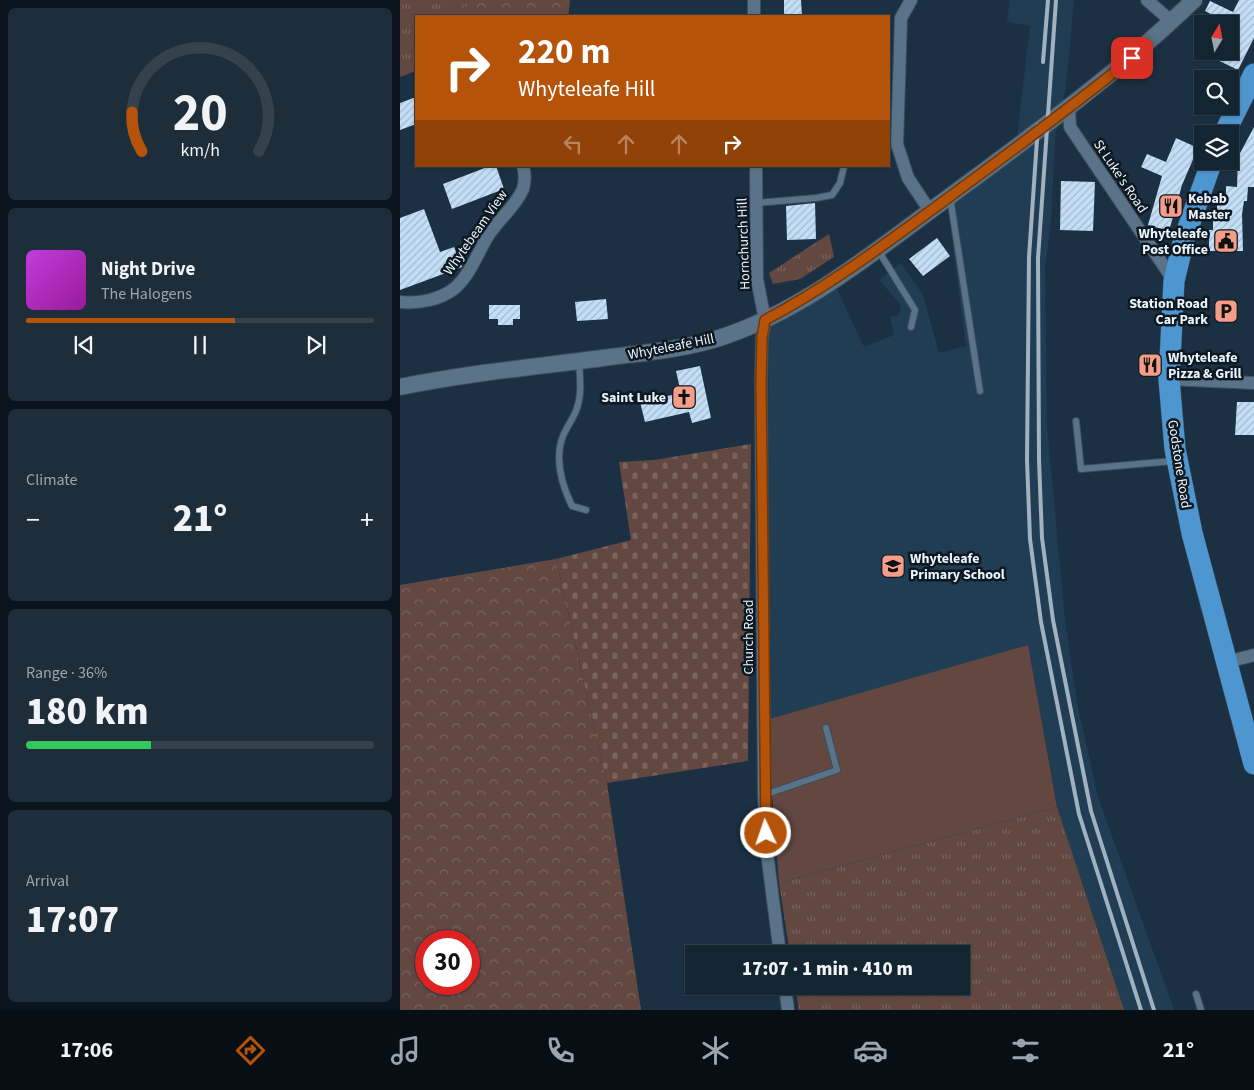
<!DOCTYPE html>
<meta charset="utf-8">
<style>
:root{--surface:#142532;--page:#1d2d3a;--text:#f1f3f6;--muted:#9da5ac;--line:#33424d;--accent:#b45309}
body{margin:0;font-family:"Source Sans 3",sans-serif;background:var(--page);color:var(--text);height:100vh;display:flex;flex-direction:column;font-size:19px;white-space:nowrap}
*{box-sizing:border-box;margin:0}
p{font-size:16px;color:var(--muted)}
.icon{flex:none;width:28px;height:28px;fill:none;stroke:currentColor;stroke-width:2;stroke-linecap:round;stroke-linejoin:round}
.map{position:relative;flex:1;overflow:hidden}
.sheet{display:flex;flex-direction:column;gap:8px;padding:8px;background:#0b141c;width:400px}
.sheet>*{flex:none}
.guide{position:absolute;left:15px;top:15px;width:475px;height:152px;border-radius:0px;box-shadow:0 1px 4px #0004,0 0 0 1px var(--line);background:#b45309;color:#fff;overflow:hidden}
.needle{width:32px;rotate:10deg}
.tools{position:absolute;left:794px;top:15px;display:grid;gap:10px}
.tools a{display:grid;place-items:center;width:45px;height:45px;border-radius:0px;background:var(--surface);box-shadow:0 1px 4px #0004,0 0 0 1px var(--line);font-size:25px}
.speed{position:absolute;left:15px;top:930px;display:flex;gap:10px;font-size:25px;font-weight:700;text-align:center}
.speed>*{display:grid;place-content:center;width:65px;height:65px;border-radius:50%;background:var(--surface);box-shadow:0 1px 4px #0004,0 0 0 1px var(--line);line-height:1}
.speed .limit{border:8px solid #d22;background:#fff;color:#111}
.pin{position:absolute;display:grid;place-items:center;width:42px;height:42px;color:#fff;margin:-21px;border-radius:10px;box-shadow:0 2px 8px #0006}
.me{position:absolute;width:55px;margin:-28px;rotate:357deg;stroke-linejoin:round;filter:drop-shadow(0 0 4px #0008)}
.turn{display:flex;align-items:center;gap:18px;height:105px;padding:0 20px;font-size:22px}
.turn .icon{width:65px;height:65px;stroke-width:2.5}
.turn b{display:block;font-size:35px;line-height:42px}
.lanes{display:flex;align-items:center;height:48px;padding:0 20px;background:#0003;justify-content:center;gap:25px;direction:ltr}
.lanes .off{opacity:.35}
.big{font-size:38px;font-weight:800;line-height:1.1}
.sheet .card{flex:1;display:flex;flex-direction:column;justify-content:center;gap:8px;min-width:0;padding:0 18px;border-radius:8px;background:var(--page)}
.sheet .dial{align-items:center;gap:0}
.dial svg{height:130px;overflow:visible;fill:none;stroke:var(--line);stroke-width:7;stroke-linecap:round;text-anchor:middle}
.dial text{fill:var(--text);stroke:none}
.song{display:flex;align-items:center;gap:15px}
.cover{width:60px;height:60px;border-radius:8px;background:linear-gradient(135deg,hsl(290 70% 55%),hsl(300 70% 35%))}
.played{height:5px;border-radius:2px;background:linear-gradient(90deg,var(--accent) 60%,var(--line) 60%)}
.keys{display:flex;justify-content:space-around;direction:ltr}
.heat{display:flex;justify-content:space-between;align-items:center;font-size:28px;direction:ltr}
.charge{height:8px;border-radius:4px;background:linear-gradient(90deg,#34c759 36%,var(--line) 0)}
.trip{position:absolute;left:285px;top:945px;width:285px;height:50px;border-radius:0px;background:var(--surface);box-shadow:0 1px 4px #0004,0 0 0 1px var(--line);font-weight:800;line-height:50px;text-align:center}
.tab-bar{display:flex;height:80px;justify-content:space-around;align-items:center;background:#080f14;color:var(--muted)}
.tab-bar .icon{width:35px;height:35px}
.tab-bar .on{color:var(--accent)}
.tab-bar b{font-size:22px;color:var(--text)}
main{display:flex;flex:1;min-height:0}
.map>svg:first-child{display:block}
.built{fill:#213d53}
.grass{fill:url(#grass-tufts)}
.forest{fill:url(#forest-crowns);fill-rule:evenodd}
.cemetery{fill:url(#cemetery-stones)}
.garden{fill:#634842}
.building{fill:url(#building-hatch)}
.lines{fill:none;stroke-linecap:round;stroke-linejoin:round}
.service-casing{stroke:#3b4d5c;stroke-width:8}
.minor-casing{stroke:#3b4d5c;stroke-width:14}
.tertiary-casing{stroke:#3b4d5c;stroke-width:18}
.trunk-casing{stroke:#3b4d5c;stroke-width:22}
.service{stroke:#5b7388;stroke-width:6}
.minor{stroke:#5b7388;stroke-width:12}
.tertiary{stroke:#5b7388;stroke-width:16}
.trunk{stroke:#4e96cf;stroke-width:21}
.rail{stroke:#a2b1be;stroke-width:4}
.route-casing{stroke:#753606;stroke-width:12}
.route{stroke:#b45309;stroke-width:9}
.labels{text-anchor:middle;stroke-width:5;stroke-linejoin:round;paint-order:stroke}
.street-label{font-size:14px;fill:#e9f4fe;stroke:#0e1820}
.poi-label{font-size:14px;font-weight:bold;fill:#e9f4fe;stroke:#0e1820;text-anchor:start}
</style>
<main>
<section class="sheet">
<div class="card dial"><svg viewBox="0 0 100 80">
<path d="M14 69A42 42 0 1 1 86 69"/>
<path d="M14 69A42 42 0 0 1 8 45" stroke="#b45309"/>
<text x="50" y="56" font-size="32" font-weight="700">20</text>
<text x="50" y="72" font-size="11">km/h</text>
</svg></div>
<div class="card">
<div class="song"><i class="cover"></i><div><b>Night Drive</b><p>The Halogens</p></div></div>
<div class="played"></div>
<div class="keys"><svg class="icon" aria-label="previous" viewBox="0 0 24 24"><path d="M18 5L8 12l10 7zM5 5v14"/></svg><svg class="icon" aria-label="pause" viewBox="0 0 24 24"><path d="M8 5v14M16 5v14"/></svg><svg class="icon" aria-label="next" viewBox="0 0 24 24"><path d="M6 5l10 7-10 7zM19 5v14"/></svg></div>
</div>
<div class="card"><p>Climate</p>
<div class="heat"><a>−</a><b class="big">21°</b><a>+</a></div>
</div>
<div class="card"><p>Range · 36%</p><b class="big">180 km</b><div class="charge"></div></div>
<div class="card"><p>Arrival</p><b class="big">17:07</b></div>
</section>
<div class="map">
<svg width="854" height="1010" viewBox="0 0 854 1010">
<defs>
<pattern id="grass-tufts" width="24" height="20" patternUnits="userSpaceOnUse" patternTransform="scale(1.25)"><rect width="24" height="20" fill="#634842"/><path d="M3 7l-1-3M5 7V3M7 7l1-3M15 17l-1-3M17 17v-4M19 17l1-3" fill="none" stroke="#79635e"/></pattern>
<pattern id="forest-crowns" width="20" height="18" patternUnits="userSpaceOnUse" patternTransform="scale(1.25)"><rect width="20" height="18" fill="#634842"/><path d="M2 6a3 3 0 1 1 6 0M12 15a3 3 0 1 1 6 0" fill="none" stroke="#79635e"/></pattern>
<pattern id="cemetery-stones" width="16" height="16" patternUnits="userSpaceOnUse" patternTransform="scale(1.25)"><rect width="16" height="16" fill="#634842"/><path d="M2 7V4a2 2 0 0 1 4 0v3zM10 15v-3a2 2 0 0 1 4 0v3z" fill="#79635e"/></pattern>
<pattern id="building-hatch" width="6" height="6" patternUnits="userSpaceOnUse" patternTransform="scale(1.25)"><rect width="6" height="6" fill="#c3def6"/><path d="M-1 1l2-2M0 6l6-6M5 7l2-2" fill="none" stroke="#a4b9cc"/></pattern>
</defs>
<rect width="100%" height="100%" fill="#1b3143"/>
<path class="built" d="M610,0H674L666,86L655,137L651,224L645,267L647,426L665,620L677,703L698,797L774,1010H724L657,807L628,645L366,722L369,324L436,287L464,347L494,335L490,317L499,315L501,305L479,280L501,263L523,295L539,353L566,346L548,207L615,156L630,26L607,22Z"/>
<g class="grass">
<path d="M0,0H170L168,16H16V71L0,77Z"/>
<path d="M429,234L434,257L400,279L373,284L369,273Z"/>
<path d="M657,807L724,1010H399L395,986H561V954H390L379,883Z"/>
</g>
<g class="forest">
<path d="M80,0H170L168,16H52L56,11Z"/>
<path d="M156,559L207,783L241,1010H0V585ZM26,941H69V984H26Z"/>
</g>
<path class="cemetery" d="M351,444L348,761L207,783L156,559L231,540L219,462L254,460Z"/>
<path class="garden" d="M628,645L657,807L379,883L366,720Z"/>
<g class="building">
<path d="M384,0H401L402,16H384Z"/>
<path d="M839,0H854V38L838,70L799,51H830V24L805,11L810,1L833,12Z"/>
<path d="M16,97V124L0,130V103Z"/>
<path d="M854,127V187H843H848L847,201H844L842,214L843,251H809V230H813V214H817V200H826V186L837,187L838,157Z"/>
<path d="M776,138L798,148L782,185L769,231L748,225L762,176L741,167L747,154L766,162Z"/>
<path d="M90,166H96L104,189L52,209L43,184Z"/>
<path d="M661,181L695,182L693,231L660,230Z"/>
<path d="M415,203L416,239L387,240L386,206Z"/>
<path d="M24,209L40,252L54,247L62,267L0,290V218Z"/>
<path d="M537,238L550,256L523,276L509,259Z"/>
<path d="M206,299L208,319L177,321L175,302Z"/>
<path d="M89,305H120V319H113V325H98V319H89Z"/>
<path d="M300,366L311,418L292,423L289,412L245,422L240,402L281,393L276,371Z"/>
<path d="M837,402H854V435H835Z"/>
</g>
<g class="lines">
<g class="service-casing">
<g id="service">
<path d="M550,197L580,391"/>
<path d="M357,203L416,198L432,195L440,183L444,166"/>
<path d="M478,250L515,310L511,327"/>
<path d="M179,362C180,377 182,394 177,408C174,418 167,426 163,436C154,459 162,485 172,506L186,510"/>
<path d="M676,421L681,469L773,461"/>
<path d="M364,795L437,770L426,728"/>
<path d="M796,994L801,1010"/>
</g>
</g>
<g class="minor-casing">
<g id="minor">
<path d="M354,0V16"/>
<path d="M511,0L501,18L497,144L508,178L530,211"/>
<path d="M747,0L772,22"/>
<path d="M669,109L670,127L774,281"/>
<path d="M356,166L357,279L365,320L362,338L361,383L364,795L367,853L380,954"/>
<path d="M0,302C18,304 40,300 55,288C70,275 78,252 88,236C98,220 116,206 123,189C125,182 125,173 123,166"/>
<path d="M769,379L854,383"/>
<path d="M827,662L854,655"/>
<path d="M385,986L388,1010"/>
</g>
</g>
<g class="tertiary-casing">
<path id="tertiary" d="M0,387C67,373 135,367 203,358C240,353 280,350 316,339C403,312 476,250 549,197C634,134 718,73 794,0"/>
</g>
<g class="trunk-casing">
<g id="trunk">
<path d="M824,134L854,74"/>
<path d="M812,161L784,239L774,281L769,379L775,449L792,533L854,764"/>
</g>
</g>
<use href="#service" class="service"/>
<use href="#minor" class="minor"/>
<use href="#tertiary" class="tertiary"/>
<use href="#trunk" class="trunk"/>
<g class="rail">
<path d="M656,0L638,258L639,460L642,538L653,620L691,811L754,1010"/>
<path d="M643,62L648,0"/>
<path d="M638,125L629,257L627,460L630,539L641,622L679,814L741,1010"/>
</g>
</g>
<g class="lines">
<g class="route-casing">
<path id="route" d="M366,833L361,384L362,338L365,320C430,286 489,241 548,198C610,152 672,107 732,58"/>
</g>
<use href="#route" class="route"/>
</g>
<defs>
<g id="restaurant-square" transform="scale(1.25)"><rect x="-9" y="-9" width="18" height="18" rx="4" fill="#f49e8a" stroke="#0e1820"/><path d="M-5-6h1v4h1v-4h1v4h1v-4h1v5L-1.5 .5V6h-2V.5L-5-1ZM5-6V6H3V1.5H1.5Q1.5-4 5-6Z" fill="#111"/></g>
<g id="civic-square" transform="scale(1.25)"><rect x="-9" y="-9" width="18" height="18" rx="4" fill="#f49e8a" stroke="#0e1820"/><path d="M-.6-6.5H3V-4.5H.6V-3L4-1V1h2V6H-6V1h2V-1L-.6-3ZM-1.2 2.5V6h2.4V2.5Z" fill="#111"/></g>
<g id="parking-square" transform="scale(1.25)"><rect x="-9" y="-9" width="18" height="18" rx="4" fill="#f49e8a" stroke="#0e1820"/><path d="M-3.5-5.5H1a3.5 3.5 0 0 1 0 7H-1V5.5H-3.5ZM-1-3.4V-.6H.8a1.4 1.4 0 0 0 0-2.8Z" fill="#111"/></g>
<g id="church-square" transform="scale(1.25)"><rect x="-9" y="-9" width="18" height="18" rx="4" fill="#f49e8a" stroke="#0e1820"/><path d="M-1.2-6h2.4v3.5h3.3v2.4h-3.3V6h-2.4V-.1h-3.3v-2.4h3.3Z" fill="#111"/></g>
<g id="school-square" transform="scale(1.25)"><rect x="-9" y="-9" width="18" height="18" rx="4" fill="#f49e8a" stroke="#0e1820"/><path d="M0-5L7-2L0 1L-7-2ZM-4 1L0 2.5L4 1V4Q0 6-4 4Z" fill="#111"/></g>
</defs>
<g fill-rule="evenodd">
<use href="#restaurant-square" x="771" y="206"/>
<use href="#civic-square" x="826" y="241"/>
<use href="#parking-square" x="826" y="311"/>
<use href="#restaurant-square" x="750" y="365"/>
<use href="#church-square" x="284" y="397"/>
<use href="#school-square" x="493" y="566"/>
</g>
<g class="labels">
<g class="street-label">
<text transform="translate(721 176) rotate(56)" y="5">St Luke's Road</text>
<text transform="translate(75 232) rotate(-55)" y="5">Whytebeam View</text>
<text transform="translate(343 244) rotate(-92)" y="5">Hornchurch Hill</text>
<text transform="translate(271 346) rotate(-11)" y="5">Whyteleafe Hill</text>
<text transform="translate(780 464) rotate(81)" y="5">Godstone Road</text>
<text transform="translate(348 637) rotate(-90)" y="5">Church Road</text>
</g>
<g class="poi-label">
<text x="788" y="203">Kebab<tspan x="788" dy="16">Master</tspan></text>
<text x="808" y="238" text-anchor="end">Whyteleafe<tspan x="808" dy="16">Post Office</tspan></text>
<text x="808" y="308" text-anchor="end">Station Road<tspan x="808" dy="16">Car Park</tspan></text>
<text x="768" y="362">Whyteleafe<tspan x="768" dy="16">Pizza &amp; Grill</tspan></text>
<text x="266" y="402" text-anchor="end">Saint Luke</text>
<text x="510" y="563">Whyteleafe<tspan x="510" dy="16">Primary School</tspan></text>
</g>
</g>
</svg>
<div class="tools">
<a><svg class="needle" viewBox="-14 -14 28 28"><path d="M0-13l5 13h-10z" fill="#e53935"/><path d="M0 13l5-13h-10z" fill="#9da5ac"/></svg></a>
<a><svg class="icon" aria-label="search" viewBox="0 0 24 24"><circle cx="10" cy="10" r="6"/><path d="M15 15l6 6"/></svg></a>
<a><svg class="icon" aria-label="layers" viewBox="0 0 24 24"><path d="M12 4l9 5-9 5-9-5zM3 14l9 5 9-5"/></svg></a>
</div>
<div class="speed"><div class="limit">30</div></div>
<div class="pin" style="left:732px;top:58px;background:#d93025"><svg class="icon" aria-label="arrive" viewBox="0 0 24 24"><path d="M6 21V4h12l-3 4 3 4H6"/></svg></div>
<svg class="me" style="left:366px;top:833px" viewBox="-20 -20 40 40"><circle r="17" fill="#b45309" stroke="#fff" stroke-width="3"/><path d="M0-11L8 9 0 5-8 9z" fill="#fff"/></svg>
<div class="trip">17:07 · 1 min · 410 m</div>
<div class="guide">
<div class="turn"><svg class="icon" aria-label="right" viewBox="0 0 24 24"><path d="M7 20v-9h11M14 6l5 5-5 5"/></svg><div><b>220 m</b>Whyteleafe Hill</div></div>
<div class="lanes"><svg class="icon off" aria-label="left" viewBox="0 0 24 24"><path d="M17 20v-9H6M10 6l-5 5 5 5"/></svg><svg class="icon off" aria-label="ahead" viewBox="0 0 24 24"><path d="M12 20V5M6 11l6-6 6 6"/></svg><svg class="icon off" aria-label="ahead" viewBox="0 0 24 24"><path d="M12 20V5M6 11l6-6 6 6"/></svg><svg class="icon" aria-label="right" viewBox="0 0 24 24"><path d="M7 20v-9h11M14 6l5 5-5 5"/></svg></div>
</div>
</div>
</main>
<nav class="tab-bar">
<b>17:06</b>
<svg class="icon on" aria-label="directions" viewBox="0 0 24 24"><path d="M12 3l9 9-9 9-9-9zM9 14v-3h6M13 9l2 2-2 2"/></svg>
<svg class="icon" aria-label="music" viewBox="0 0 24 24"><path d="M9 18V5l10-2v13"/><circle cx="6" cy="18" r="3"/><circle cx="16" cy="16" r="3"/></svg>
<svg class="icon" aria-label="phone" viewBox="0 0 24 24"><path d="M5 4h4l2 5-3 2q2 4 5 5l2-3 5 2v4C11 20 4 13 5 4z"/></svg>
<svg class="icon" aria-label="climate" viewBox="0 0 24 24"><path d="M12 3v18M4 7l16 10M4 17L20 7"/></svg>
<svg class="icon" aria-label="car" viewBox="0 0 24 24"><path d="M5 17H2v-5l4-1 3-4h7l3 4 3 1v5h-3M9 17h6M6 11h13"/><circle cx="7" cy="17" r="2"/><circle cx="17" cy="17" r="2"/></svg>
<svg class="icon" aria-label="filters" viewBox="0 0 24 24"><path d="M4 7h16M4 17h16"/><circle cx="9" cy="7" r="2"/><circle cx="15" cy="17" r="2"/></svg>
<b>21°</b>
</nav>
